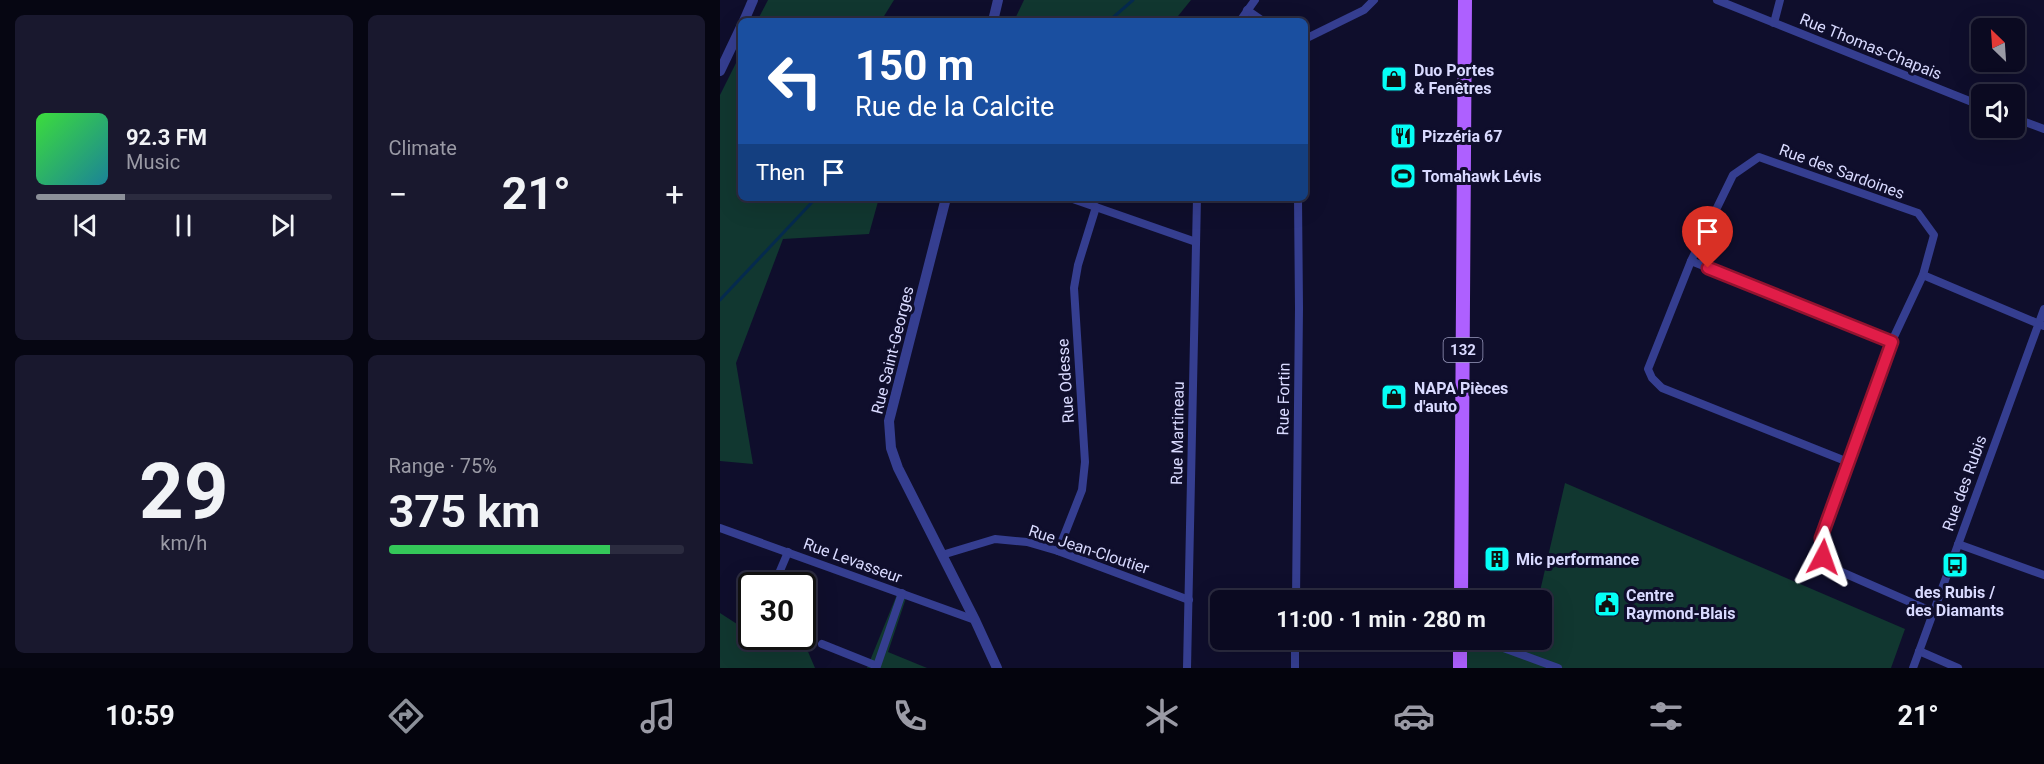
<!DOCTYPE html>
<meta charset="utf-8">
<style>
:root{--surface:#0b0a21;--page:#19182e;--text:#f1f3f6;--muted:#9a9aa5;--line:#2b2b3f;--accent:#8c9099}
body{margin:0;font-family:Roboto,sans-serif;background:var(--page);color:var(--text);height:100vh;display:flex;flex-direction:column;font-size:22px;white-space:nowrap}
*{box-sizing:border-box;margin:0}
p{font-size:20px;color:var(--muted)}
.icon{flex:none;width:33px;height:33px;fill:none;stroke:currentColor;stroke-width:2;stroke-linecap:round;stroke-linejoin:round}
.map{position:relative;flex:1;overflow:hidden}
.details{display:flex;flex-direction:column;gap:15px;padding:15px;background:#060612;width:720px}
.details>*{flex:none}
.guide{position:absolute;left:18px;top:18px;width:570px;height:183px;border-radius:9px;box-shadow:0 6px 24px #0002,0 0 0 2px var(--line);background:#1a4fa0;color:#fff;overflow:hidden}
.needle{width:39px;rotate:335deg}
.fabs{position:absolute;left:1251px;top:18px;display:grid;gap:12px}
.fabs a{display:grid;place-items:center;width:54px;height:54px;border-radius:9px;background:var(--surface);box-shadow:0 6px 24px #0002,0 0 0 2px var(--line);font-size:30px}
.speed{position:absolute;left:18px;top:572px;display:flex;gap:12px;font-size:30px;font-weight:700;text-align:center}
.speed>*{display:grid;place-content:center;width:78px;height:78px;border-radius:50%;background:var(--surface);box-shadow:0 6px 24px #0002,0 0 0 2px var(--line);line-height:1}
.speed .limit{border:3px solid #111;border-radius:9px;background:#fff;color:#111}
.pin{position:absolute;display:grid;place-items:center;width:51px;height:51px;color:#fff;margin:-62px -26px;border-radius:50% 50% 50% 0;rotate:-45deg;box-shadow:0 0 6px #0007}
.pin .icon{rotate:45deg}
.me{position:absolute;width:66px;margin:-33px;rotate:4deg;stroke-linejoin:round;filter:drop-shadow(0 0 4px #0008)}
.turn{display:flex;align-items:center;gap:21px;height:126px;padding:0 18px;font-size:27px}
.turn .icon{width:78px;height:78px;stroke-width:2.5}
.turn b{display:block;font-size:42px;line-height:51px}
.then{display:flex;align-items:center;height:57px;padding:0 18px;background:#0003;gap:12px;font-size:22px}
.big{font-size:45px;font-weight:700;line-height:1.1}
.details .card{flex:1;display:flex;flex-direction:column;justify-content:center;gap:9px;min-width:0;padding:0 21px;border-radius:9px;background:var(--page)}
.details .dial{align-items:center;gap:0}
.dial b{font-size:78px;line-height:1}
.song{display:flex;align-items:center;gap:18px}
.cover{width:72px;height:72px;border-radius:9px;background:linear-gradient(135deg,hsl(120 70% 55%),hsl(190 70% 35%))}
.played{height:6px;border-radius:3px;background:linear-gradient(90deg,var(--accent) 30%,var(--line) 30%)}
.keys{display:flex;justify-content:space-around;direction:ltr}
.heat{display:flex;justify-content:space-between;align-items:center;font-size:33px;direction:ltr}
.charge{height:9px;border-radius:4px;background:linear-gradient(90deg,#34c759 75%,var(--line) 0)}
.details .tiles{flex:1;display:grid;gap:15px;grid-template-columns:repeat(2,1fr)}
.trip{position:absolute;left:490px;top:590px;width:342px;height:60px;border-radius:9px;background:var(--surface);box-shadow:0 6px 24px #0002,0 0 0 2px var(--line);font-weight:700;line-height:60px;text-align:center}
.tabs{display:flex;height:96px;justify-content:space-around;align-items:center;background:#04040d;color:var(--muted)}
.tabs .icon{width:42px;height:42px}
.tabs .selected{color:var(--accent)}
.tabs b{font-size:27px;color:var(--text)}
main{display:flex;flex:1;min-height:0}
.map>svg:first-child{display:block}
.green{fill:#113730}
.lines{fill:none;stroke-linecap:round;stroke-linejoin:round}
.stream{stroke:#052a4e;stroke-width:3}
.minor{stroke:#353e90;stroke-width:8}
.tertiary{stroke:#353e90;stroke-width:10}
.primary{stroke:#ae60ff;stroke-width:14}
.route-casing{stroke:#92132f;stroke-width:15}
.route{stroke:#e11d48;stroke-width:10}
.labels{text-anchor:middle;stroke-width:6;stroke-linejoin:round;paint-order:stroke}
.shield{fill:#0f0e2c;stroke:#9c9dc0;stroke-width:1.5}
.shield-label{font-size:15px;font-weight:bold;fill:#d9daff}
.street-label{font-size:16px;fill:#d9daff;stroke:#0f0e2c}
.poi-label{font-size:16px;font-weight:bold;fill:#d9daff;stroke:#0f0e2c;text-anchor:start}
</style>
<main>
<section class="details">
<div class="tiles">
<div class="card">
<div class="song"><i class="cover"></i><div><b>92.3 FM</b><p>Music</p></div></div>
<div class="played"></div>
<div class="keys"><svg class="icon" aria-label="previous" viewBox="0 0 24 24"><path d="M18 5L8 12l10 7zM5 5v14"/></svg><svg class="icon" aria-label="pause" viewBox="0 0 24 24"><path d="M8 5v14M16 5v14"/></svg><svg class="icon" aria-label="next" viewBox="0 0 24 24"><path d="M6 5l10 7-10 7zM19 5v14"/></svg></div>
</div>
<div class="card"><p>Climate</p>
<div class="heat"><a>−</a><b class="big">21°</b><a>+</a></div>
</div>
<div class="card dial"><b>29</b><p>km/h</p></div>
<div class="card"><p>Range · 75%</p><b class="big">375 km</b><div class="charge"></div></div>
</div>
</section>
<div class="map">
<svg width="1324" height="668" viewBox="0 0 1324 668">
<rect width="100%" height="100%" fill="#0f0e2c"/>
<g class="green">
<path d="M48,0H174L161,21H37Z"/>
<path d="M304,0H471L454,21H294Z"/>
<path d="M21,53V198H159L149,234L63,239L16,363L33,464L0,461V95Z"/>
<path d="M845,483L1185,629L1171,668H746V644L757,639H822V600H818Z"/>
<path d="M178,592L187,595L168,652L207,668H147Z"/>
<path d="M0,613L17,624L31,629L32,636H53L86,647L95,668H0Z"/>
</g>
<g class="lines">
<g class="stream">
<path d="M389,21L413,0"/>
<path d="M0,300L96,198"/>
</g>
<g class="minor">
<path d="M997,0L1262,106"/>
<path d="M527,10L543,21"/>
<path d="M520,21L535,0"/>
<path d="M1054,23L1060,0"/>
<path d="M585,39L644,10L654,0"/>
<path d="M1294,118L1324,129"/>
<path d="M350,198L476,242"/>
<path d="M971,261L1172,341"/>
<path d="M1203,275L1324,326"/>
<path d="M1128,462L942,388L932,378L928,369L971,261L1013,175L1039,157L1198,213L1214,235L1203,275L1172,341L1101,538L1103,557L1117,570L1213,612"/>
<path d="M0,528L255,620"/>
<path d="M1238,544L1324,575"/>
<path d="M338,551L362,490L365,462L354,288L358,265L376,207"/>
<path d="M222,555L275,539L307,542L338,551L469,600"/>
<path d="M54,585L68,552"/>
<path d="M576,600L579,308L578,198"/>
<path d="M759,639L838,668"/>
<path d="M102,644L157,666L182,593"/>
<path d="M1199,651L1238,668"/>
<path d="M467,668L477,198"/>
<path d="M575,668V639"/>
<path d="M1193,668L1324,309"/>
</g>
<g class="tertiary">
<path d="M24,21L33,0"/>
<path d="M273,21L278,0"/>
<path d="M0,71L21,27"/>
<path d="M226,198L169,421L171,448L178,468L255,620L277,668"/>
</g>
<g class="primary">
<path d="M741,600L745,0"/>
<path d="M740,668V639"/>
</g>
</g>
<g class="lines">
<g class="route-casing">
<path id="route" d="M988,268L1172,342L1101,538L1103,557"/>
</g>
<use href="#route" class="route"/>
</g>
<defs>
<g id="shop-square" transform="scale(1.35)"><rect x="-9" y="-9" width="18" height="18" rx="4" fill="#05fff6" stroke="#0f0e2c"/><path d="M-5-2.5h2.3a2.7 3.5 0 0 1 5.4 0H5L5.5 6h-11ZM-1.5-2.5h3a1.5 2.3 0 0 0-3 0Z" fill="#111"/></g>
<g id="restaurant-square" transform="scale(1.35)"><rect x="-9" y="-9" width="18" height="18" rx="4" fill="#05fff6" stroke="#0f0e2c"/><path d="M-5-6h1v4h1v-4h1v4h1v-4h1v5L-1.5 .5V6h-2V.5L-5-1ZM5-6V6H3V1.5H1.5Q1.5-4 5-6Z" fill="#111"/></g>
<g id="stadium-square" transform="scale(1.35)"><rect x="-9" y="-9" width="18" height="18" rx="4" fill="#05fff6" stroke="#0f0e2c"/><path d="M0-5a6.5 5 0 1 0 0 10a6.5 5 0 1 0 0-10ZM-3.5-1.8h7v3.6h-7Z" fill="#111"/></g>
<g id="building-square" transform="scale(1.35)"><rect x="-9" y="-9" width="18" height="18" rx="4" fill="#05fff6" stroke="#0f0e2c"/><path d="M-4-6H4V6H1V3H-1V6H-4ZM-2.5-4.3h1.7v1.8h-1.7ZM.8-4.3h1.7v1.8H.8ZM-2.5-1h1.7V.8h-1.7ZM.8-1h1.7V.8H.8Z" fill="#111"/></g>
<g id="bus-square" transform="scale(1.35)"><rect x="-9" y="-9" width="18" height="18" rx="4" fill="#05fff6" stroke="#0f0e2c"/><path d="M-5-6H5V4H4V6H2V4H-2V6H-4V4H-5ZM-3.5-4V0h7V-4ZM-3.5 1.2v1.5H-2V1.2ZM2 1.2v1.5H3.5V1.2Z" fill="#111"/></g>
<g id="civic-square" transform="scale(1.35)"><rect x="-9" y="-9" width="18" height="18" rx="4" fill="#05fff6" stroke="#0f0e2c"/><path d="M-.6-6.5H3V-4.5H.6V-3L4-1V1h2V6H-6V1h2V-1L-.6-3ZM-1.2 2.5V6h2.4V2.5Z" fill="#111"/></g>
</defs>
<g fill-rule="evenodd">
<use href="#shop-square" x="674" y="79"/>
<use href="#restaurant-square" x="683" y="136"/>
<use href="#stadium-square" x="683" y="176"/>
<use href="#shop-square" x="674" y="397"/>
<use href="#building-square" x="777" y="559"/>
<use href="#bus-square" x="1235" y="565"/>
<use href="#civic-square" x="887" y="604"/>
</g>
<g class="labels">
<rect class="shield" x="723.5" y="338" width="39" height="24" rx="4.5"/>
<g class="shield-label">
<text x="743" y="355">132</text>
</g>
<g class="street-label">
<text transform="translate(1151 46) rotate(22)" y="6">Rue Thomas-Chapais</text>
<text transform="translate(1122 171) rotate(20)" y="6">Rue des Sardoines</text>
<text transform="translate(172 350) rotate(-76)" y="6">Rue Saint-Georges</text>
<text transform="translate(345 381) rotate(-94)" y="6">Rue Odesse</text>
<text transform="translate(563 399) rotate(-89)" y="6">Rue Fortin</text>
<text transform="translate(457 433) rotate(-89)" y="6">Rue Martineau</text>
<text transform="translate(1244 483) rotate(-70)" y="6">Rue des Rubis</text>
<text transform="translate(369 549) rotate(18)" y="6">Rue Jean-Cloutier</text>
<text transform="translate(133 560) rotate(20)" y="6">Rue Levasseur</text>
</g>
<g class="poi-label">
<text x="694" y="76">Duo Portes<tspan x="694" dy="18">&amp; Fenêtres</tspan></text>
<text x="702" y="142">Pizzéria 67</text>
<text x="702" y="182">Tomahawk Lévis</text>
<text x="694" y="394">NAPA Pièces<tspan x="694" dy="18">d'auto</tspan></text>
<text x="796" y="565">Mic performance</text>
<text x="1235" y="598" text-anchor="middle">des Rubis /<tspan x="1235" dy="18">des Diamants</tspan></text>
<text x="906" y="601">Centre<tspan x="906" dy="18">Raymond-Blais</tspan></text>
</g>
</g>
</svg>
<div class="fabs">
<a><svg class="needle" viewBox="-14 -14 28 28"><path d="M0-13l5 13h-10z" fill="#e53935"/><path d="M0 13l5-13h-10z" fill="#9a9aa5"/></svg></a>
<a><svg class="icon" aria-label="sound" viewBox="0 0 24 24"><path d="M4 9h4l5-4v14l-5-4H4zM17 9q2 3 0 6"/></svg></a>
</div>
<div class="speed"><div class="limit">30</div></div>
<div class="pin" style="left:988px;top:268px;background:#d93025"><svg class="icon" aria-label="arrive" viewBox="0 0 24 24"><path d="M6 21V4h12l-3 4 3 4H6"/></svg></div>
<svg class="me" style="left:1103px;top:557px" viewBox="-20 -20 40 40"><path d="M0-17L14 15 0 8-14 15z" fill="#e11d48" stroke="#fff" stroke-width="4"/></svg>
<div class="trip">11:00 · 1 min · 280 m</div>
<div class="guide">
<div class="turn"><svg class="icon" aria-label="left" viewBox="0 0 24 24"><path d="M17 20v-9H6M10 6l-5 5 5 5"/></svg><div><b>150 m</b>Rue de la Calcite</div></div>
<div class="then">Then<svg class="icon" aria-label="arrive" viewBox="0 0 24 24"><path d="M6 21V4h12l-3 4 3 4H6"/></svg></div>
</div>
</div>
</main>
<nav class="tabs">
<b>10:59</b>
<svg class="icon selected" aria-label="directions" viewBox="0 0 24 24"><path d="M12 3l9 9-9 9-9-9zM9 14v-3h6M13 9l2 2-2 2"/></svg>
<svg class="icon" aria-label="music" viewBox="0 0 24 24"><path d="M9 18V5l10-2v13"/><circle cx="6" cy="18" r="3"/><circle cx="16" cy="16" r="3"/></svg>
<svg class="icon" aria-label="phone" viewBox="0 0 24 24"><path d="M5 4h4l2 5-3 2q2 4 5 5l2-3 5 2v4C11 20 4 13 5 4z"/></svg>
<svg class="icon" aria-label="climate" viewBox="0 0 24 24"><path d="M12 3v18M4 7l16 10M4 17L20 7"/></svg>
<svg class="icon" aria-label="car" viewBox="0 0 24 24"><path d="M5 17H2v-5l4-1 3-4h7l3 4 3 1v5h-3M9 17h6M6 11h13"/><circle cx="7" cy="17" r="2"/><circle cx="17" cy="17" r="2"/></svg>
<svg class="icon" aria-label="filters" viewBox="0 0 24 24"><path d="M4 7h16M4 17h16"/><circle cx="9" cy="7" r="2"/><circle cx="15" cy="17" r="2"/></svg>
<b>21°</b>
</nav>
